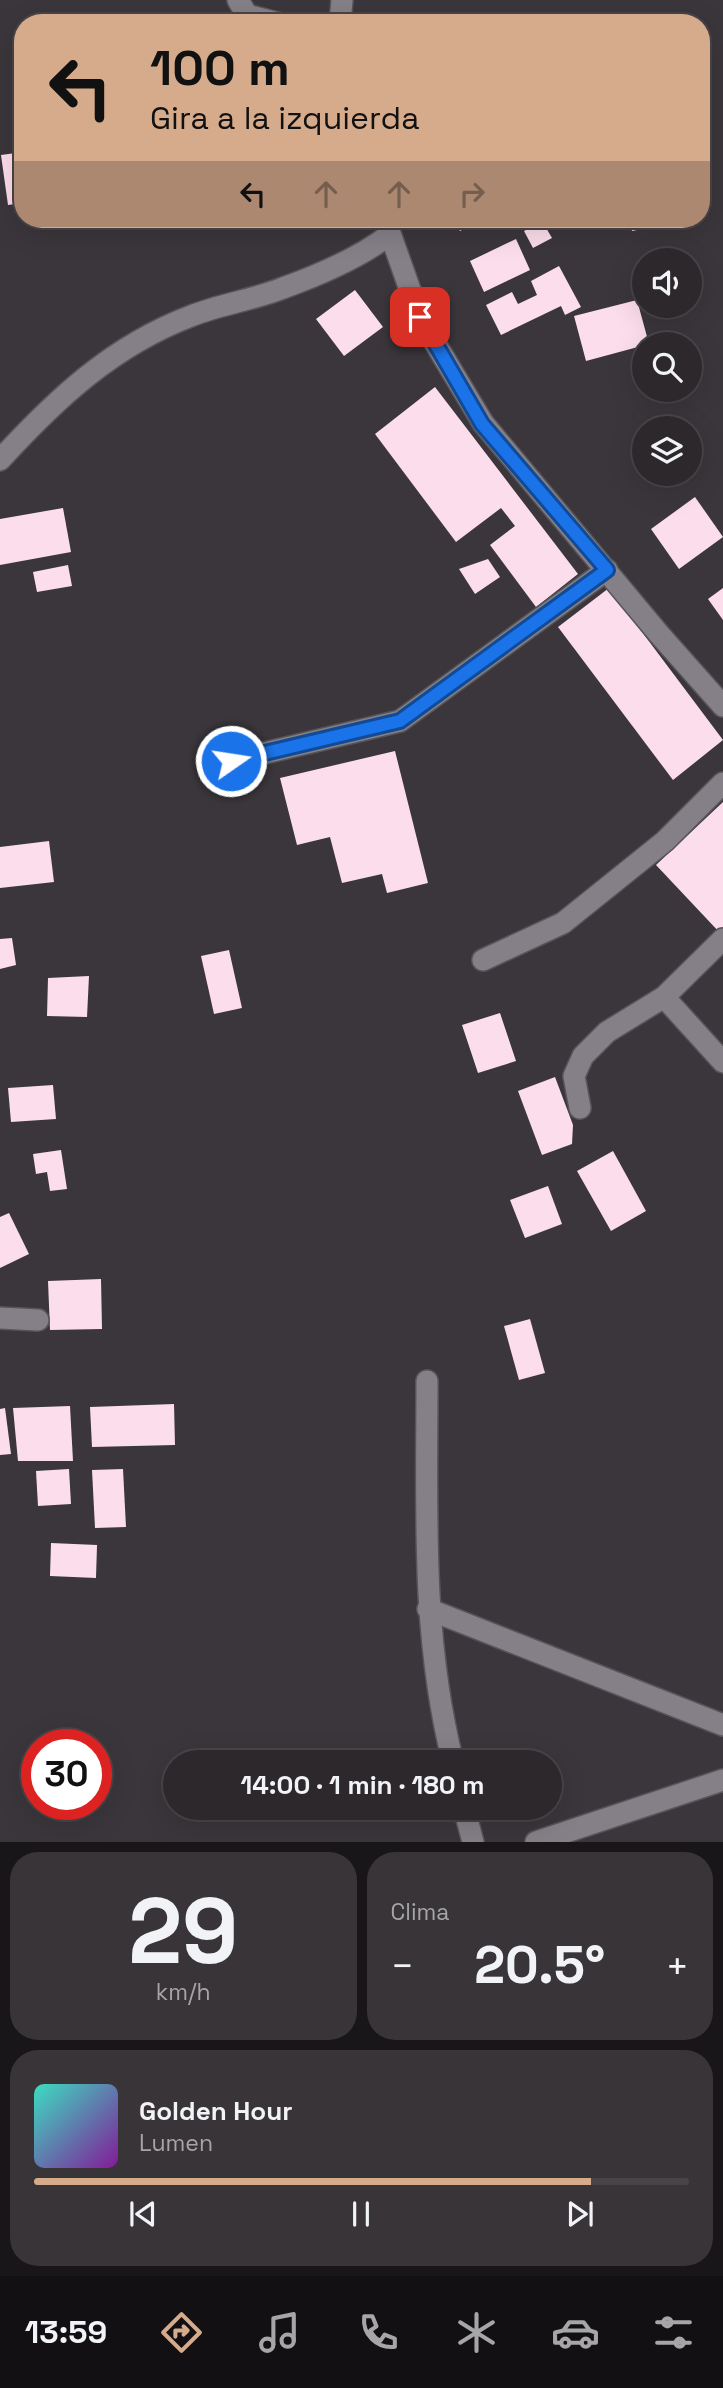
<!DOCTYPE html>
<html lang="es">
<meta charset="utf-8">
<style>
:root{--surface:#2c282c;--page:#383438;--text:#f1f3f6;--muted:#a6a6a9;--line:#484448;--accent:#d6ab8b}
body{margin:0;font-family:"Space Grotesk",sans-serif;background:var(--page);color:var(--text);height:100vh;display:flex;flex-direction:column;font-size:26px;white-space:nowrap}
*{box-sizing:border-box;margin:0}
p{font-size:23px;color:var(--muted)}
.icon{flex:none;width:38px;height:38px;fill:none;stroke:currentColor;stroke-width:2;stroke-linecap:round;stroke-linejoin:round}
.map{position:relative;height:1842px;overflow:hidden}
.drawer{display:flex;flex-direction:column;gap:10px;padding:10px;background:#181618;flex:1}
.drawer>*{flex:none}
.hud{position:absolute;left:14px;top:14px;width:696px;height:214px;border-radius:28px;box-shadow:0 7px 28px #0002,0 0 0 2px var(--line);background:#d6ab8b;color:#111;overflow:hidden}
.tools{position:absolute;left:632px;top:248px;display:grid;gap:14px}
.tools a{display:grid;place-items:center;width:70px;height:70px;border-radius:50%;background:var(--surface);box-shadow:0 7px 28px #0002,0 0 0 2px var(--line);font-size:35px}
.speed{position:absolute;left:21px;top:1729px;display:flex;gap:14px;font-size:35px;font-weight:700;text-align:center}
.speed>*{display:grid;place-content:center;width:91px;height:91px;border-radius:50%;background:var(--surface);box-shadow:0 7px 28px #0002,0 0 0 2px var(--line);line-height:1}
.speed .limit{border:10px solid #d22;background:#fff;color:#111}
.pin{position:absolute;display:grid;place-items:center;width:60px;height:60px;color:#fff;margin:-30px;border-radius:14px;box-shadow:0 4px 10px #0006}
.me{position:absolute;width:77px;margin:-38px;rotate:77deg;stroke-linejoin:round;filter:drop-shadow(0 0 5px #0008)}
.turn{display:flex;align-items:center;gap:24px;height:147px;padding:0 21px;font-size:32px}
.turn .icon{width:91px;height:91px;stroke-width:2.5}
.turn b{display:block;font-size:49px;line-height:60px}
.lanes{display:flex;align-items:center;height:66px;padding:0 21px;background:#0003;justify-content:center;gap:35px;direction:ltr}
.lanes .off{opacity:.35}
.big{font-size:52px;font-weight:700;line-height:1.1}
.drawer .tile{flex:1;display:flex;flex-direction:column;justify-content:center;gap:10px;min-width:0;padding:0 24px;border-radius:28px;background:var(--page)}
.drawer .dial{align-items:center;gap:0}
.dial b{font-size:91px;line-height:1}
.song{display:flex;align-items:center;gap:21px}
.cover{width:84px;height:84px;border-radius:10px;background:linear-gradient(135deg,hsl(170 70% 55%),hsl(290 70% 35%))}
.played{height:7px;border-radius:4px;background:linear-gradient(90deg,var(--accent) 85%,var(--line) 85%)}
.keys{display:flex;justify-content:space-around;direction:ltr}
.heat{display:flex;justify-content:space-between;align-items:center;font-size:38px;direction:ltr}
.drawer .tiles{flex:1;display:grid;gap:10px;grid-template-columns:1fr 1fr}
.tile:last-child{grid-column:span 2}
.trip{position:absolute;left:163px;top:1750px;width:399px;height:70px;border-radius:35px;background:var(--surface);box-shadow:0 7px 28px #0002,0 0 0 2px var(--line);font-weight:700;line-height:70px;text-align:center}
.dock{display:flex;height:112px;justify-content:space-around;align-items:center;background:#121012;color:var(--muted)}
.dock .icon{width:49px;height:49px}
.dock .active{color:var(--accent)}
.dock b{font-size:32px;color:var(--text)}
.map>svg:first-child{display:block}
.building{fill:#fcddeb}
.lines{fill:none;stroke-linecap:round;stroke-linejoin:round}
.minor-casing{stroke:#575458;stroke-width:24}
.minor{stroke:#858087;stroke-width:21}
.route-casing{stroke:#114b97;stroke-width:18}
.route{stroke:#1a73e8;stroke-width:12}
</style>
<div class="map">
<svg width="723" height="1842" viewBox="0 0 723 1842">
<rect width="100%" height="100%" fill="#3a363b"/>
<g class="building">
<path d="M23,152V203L8,205L1,155Z"/>
<path d="M453,219H482L460,231Z"/>
<path d="M630,219H660L661,225L632,231Z"/>
<path d="M542,221L552,238L533,248L524,231Z"/>
<path d="M516,239L530,270L484,292L470,261Z"/>
<path d="M559,266L581,307L565,315L561,306L501,335L486,305L512,292L518,304L537,295L531,281Z"/>
<path d="M355,290L383,327L344,356L316,319Z"/>
<path d="M637,300L649,344L586,361L574,316Z"/>
<path d="M435,387L578,574L536,607L490,545L515,526L501,508L456,542L375,434Z"/>
<path d="M695,497L723,537L679,569L651,529Z"/>
<path d="M63,508L71,552L0,565V519Z"/>
<path d="M488,559L500,577L475,594L459,569Z"/>
<path d="M68,565L72,586L37,592L33,572Z"/>
<path d="M609,588L723,740L673,780L558,627Z"/>
<path d="M723,588V620L708,599Z"/>
<path d="M395,751L428,883L387,893L382,874L342,883L330,837L297,845L280,778Z"/>
<path d="M723,802V932L721,934L656,865Z"/>
<path d="M49,841L54,882L0,888V847Z"/>
<path d="M12,938L16,965L0,969V939Z"/>
<path d="M229,950L242,1008L214,1014L201,956Z"/>
<path d="M89,976L87,1017L47,1016L48,978Z"/>
<path d="M500,1013L516,1061L478,1073L462,1025Z"/>
<path d="M555,1077L573,1125L572,1144L542,1155L518,1091Z"/>
<path d="M53,1085L56,1119L11,1122L8,1088Z"/>
<path d="M61,1150L67,1189L50,1191L47,1172L36,1174L33,1154Z"/>
<path d="M613,1151L646,1211L611,1231L577,1171Z"/>
<path d="M548,1186L562,1224L525,1238L510,1200Z"/>
<path d="M9,1213L29,1254L0,1268V1217Z"/>
<path d="M101,1279L102,1329L50,1330L48,1281Z"/>
<path d="M530,1319L545,1373L519,1380L504,1326Z"/>
<path d="M174,1404L175,1445L92,1447L90,1407Z"/>
<path d="M70,1406L73,1461H18L13,1408Z"/>
<path d="M5,1408L11,1454L0,1455V1409Z"/>
<path d="M69,1469L71,1504L38,1506L36,1471Z"/>
<path d="M123,1469L126,1527L95,1528L92,1470Z"/>
<path d="M51,1543L97,1545L96,1578L50,1576Z"/>
</g>
<g class="lines">
<g class="minor-casing">
<g id="minor">
<path d="M238,0L247,15L278,23"/>
<path d="M340,23L342,0"/>
<path d="M385,219L420,318L483,423L659,634L723,706"/>
<path d="M0,460C56,399 112,346 191,316C221,304 253,300 283,288C319,275 359,258 389,235"/>
<path d="M231,761L400,721L607,570"/>
<path d="M483,960L563,923L665,841L723,783"/>
<path d="M664,997L723,1062"/>
<path d="M580,1108L574,1076L583,1056L607,1032L664,997L723,939"/>
<path d="M0,1318L38,1320"/>
<path d="M427,1381C427,1510 421,1636 453,1762"/>
<path d="M428,1609L723,1725"/>
<path d="M464,1808L473,1842"/>
<path d="M536,1842L723,1780"/>
</g>
</g>
<use href="#minor" class="minor"/>
</g>
<g class="lines">
<g class="route-casing">
<path id="route" d="M231,761L400,721L607,570L482,424L420,317"/>
</g>
<use href="#route" class="route"/>
</g>
</svg>
<div class="tools">
<a><svg class="icon" aria-label="sound" viewBox="0 0 24 24"><path d="M4 9h4l5-4v14l-5-4H4zM17 9q2 3 0 6"/></svg></a>
<a><svg class="icon" aria-label="search" viewBox="0 0 24 24"><circle cx="10" cy="10" r="6"/><path d="M15 15l6 6"/></svg></a>
<a><svg class="icon" aria-label="layers" viewBox="0 0 24 24"><path d="M12 4l9 5-9 5-9-5zM3 14l9 5 9-5"/></svg></a>
</div>
<div class="speed"><div class="limit">30</div></div>
<div class="pin" style="left:420px;top:317px;background:#d93025"><svg class="icon" aria-label="arrive" viewBox="0 0 24 24"><path d="M6 21V4h12l-3 4 3 4H6"/></svg></div>
<svg class="me" style="left:231px;top:761px" viewBox="-20 -20 40 40"><circle r="17" fill="#1a73e8" stroke="#fff" stroke-width="3"/><path d="M0-11L8 9 0 5-8 9z" fill="#fff"/></svg>
<div class="trip">14:00 · 1 min · 180 m</div>
<div class="hud">
<div class="turn"><svg class="icon" aria-label="left" viewBox="0 0 24 24"><path d="M17 20v-9H6M10 6l-5 5 5 5"/></svg><div><b>100 m</b>Gira a la izquierda</div></div>
<div class="lanes"><svg class="icon" aria-label="left" viewBox="0 0 24 24"><path d="M17 20v-9H6M10 6l-5 5 5 5"/></svg><svg class="icon off" aria-label="ahead" viewBox="0 0 24 24"><path d="M12 20V5M6 11l6-6 6 6"/></svg><svg class="icon off" aria-label="ahead" viewBox="0 0 24 24"><path d="M12 20V5M6 11l6-6 6 6"/></svg><svg class="icon off" aria-label="right" viewBox="0 0 24 24"><path d="M7 20v-9h11M14 6l5 5-5 5"/></svg></div>
</div>
</div>
<section class="drawer">
<div class="tiles">
<div class="tile dial"><b>29</b><p>km/h</p></div>
<div class="tile"><p>Clima</p>
<div class="heat"><a>−</a><b class="big">20.5°</b><a>+</a></div>
</div>
<div class="tile">
<div class="song"><i class="cover"></i><div><b>Golden Hour</b><p>Lumen</p></div></div>
<div class="played"></div>
<div class="keys"><svg class="icon" aria-label="previous" viewBox="0 0 24 24"><path d="M18 5L8 12l10 7zM5 5v14"/></svg><svg class="icon" aria-label="pause" viewBox="0 0 24 24"><path d="M8 5v14M16 5v14"/></svg><svg class="icon" aria-label="next" viewBox="0 0 24 24"><path d="M6 5l10 7-10 7zM19 5v14"/></svg></div>
</div>
</div>
</section>
<nav class="dock">
<b>13:59</b>
<svg class="icon active" aria-label="directions" viewBox="0 0 24 24"><path d="M12 3l9 9-9 9-9-9zM9 14v-3h6M13 9l2 2-2 2"/></svg>
<svg class="icon" aria-label="music" viewBox="0 0 24 24"><path d="M9 18V5l10-2v13"/><circle cx="6" cy="18" r="3"/><circle cx="16" cy="16" r="3"/></svg>
<svg class="icon" aria-label="phone" viewBox="0 0 24 24"><path d="M5 4h4l2 5-3 2q2 4 5 5l2-3 5 2v4C11 20 4 13 5 4z"/></svg>
<svg class="icon" aria-label="climate" viewBox="0 0 24 24"><path d="M12 3v18M4 7l16 10M4 17L20 7"/></svg>
<svg class="icon" aria-label="car" viewBox="0 0 24 24"><path d="M5 17H2v-5l4-1 3-4h7l3 4 3 1v5h-3M9 17h6M6 11h13"/><circle cx="7" cy="17" r="2"/><circle cx="17" cy="17" r="2"/></svg>
<svg class="icon" aria-label="filters" viewBox="0 0 24 24"><path d="M4 7h16M4 17h16"/><circle cx="9" cy="7" r="2"/><circle cx="15" cy="17" r="2"/></svg>
</nav>
